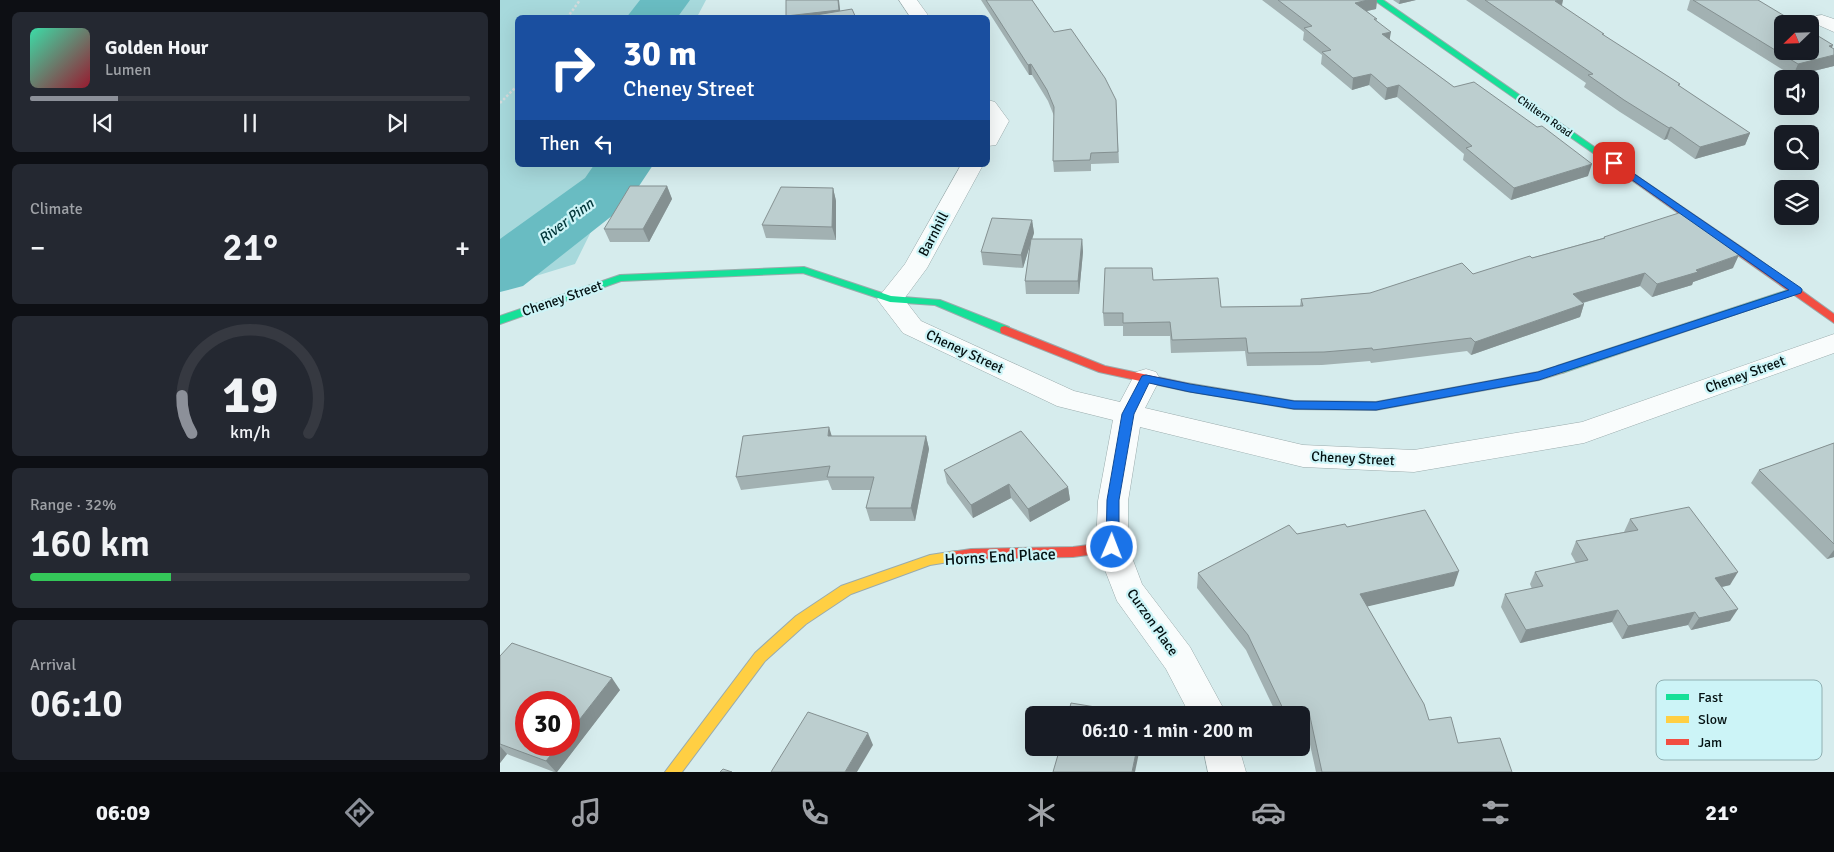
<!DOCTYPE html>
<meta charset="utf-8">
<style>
:root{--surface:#171b24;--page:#242831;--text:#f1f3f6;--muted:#9ea1a6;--line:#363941;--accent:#8c9099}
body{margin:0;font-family:Signika,sans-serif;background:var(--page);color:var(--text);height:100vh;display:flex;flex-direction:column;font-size:19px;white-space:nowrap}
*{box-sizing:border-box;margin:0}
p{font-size:16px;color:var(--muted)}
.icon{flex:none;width:28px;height:28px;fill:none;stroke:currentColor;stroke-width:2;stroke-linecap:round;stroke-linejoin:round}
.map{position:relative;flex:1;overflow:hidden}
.sheet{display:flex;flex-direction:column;gap:12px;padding:12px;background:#0d0f14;width:500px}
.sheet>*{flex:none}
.banner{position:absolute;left:15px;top:15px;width:475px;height:152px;border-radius:8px;box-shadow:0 5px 20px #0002;background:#1a4fa0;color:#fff;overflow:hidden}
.needle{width:32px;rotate:247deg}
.tools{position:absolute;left:1274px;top:15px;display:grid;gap:10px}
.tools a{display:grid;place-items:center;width:45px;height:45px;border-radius:8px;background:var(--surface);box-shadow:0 5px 20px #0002;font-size:25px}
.speed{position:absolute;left:15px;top:691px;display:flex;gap:10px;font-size:25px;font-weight:700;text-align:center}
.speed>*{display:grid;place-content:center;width:65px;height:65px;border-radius:50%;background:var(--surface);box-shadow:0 5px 20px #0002;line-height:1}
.speed .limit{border:8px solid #d22;background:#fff;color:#111}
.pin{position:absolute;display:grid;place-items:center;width:42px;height:42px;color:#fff;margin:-21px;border-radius:10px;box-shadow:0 2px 8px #0006}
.me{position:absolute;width:55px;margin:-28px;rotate:1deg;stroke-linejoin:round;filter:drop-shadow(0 0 4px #0008)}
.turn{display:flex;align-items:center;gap:18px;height:105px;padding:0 25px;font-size:22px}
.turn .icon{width:65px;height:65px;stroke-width:2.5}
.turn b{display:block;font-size:35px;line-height:42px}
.then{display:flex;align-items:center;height:48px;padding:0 25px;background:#0003;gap:10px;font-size:19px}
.big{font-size:38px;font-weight:600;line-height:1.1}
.sheet .tile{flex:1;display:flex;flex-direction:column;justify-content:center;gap:8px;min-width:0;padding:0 18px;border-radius:8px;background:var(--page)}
.sheet .dial{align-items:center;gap:0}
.dial svg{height:130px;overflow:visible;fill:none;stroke:var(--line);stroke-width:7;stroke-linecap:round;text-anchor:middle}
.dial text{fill:var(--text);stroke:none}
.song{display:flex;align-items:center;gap:15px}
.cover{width:60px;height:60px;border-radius:8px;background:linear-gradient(135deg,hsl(160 70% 55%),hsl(350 70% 35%))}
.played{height:5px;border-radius:2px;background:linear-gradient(90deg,var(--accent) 20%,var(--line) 20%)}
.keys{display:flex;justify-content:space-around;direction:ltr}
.heat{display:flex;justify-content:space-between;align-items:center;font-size:28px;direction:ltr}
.charge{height:8px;border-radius:4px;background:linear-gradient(90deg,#34c759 32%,var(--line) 0)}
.trip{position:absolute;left:525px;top:706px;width:285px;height:50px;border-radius:8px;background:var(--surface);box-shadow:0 5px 20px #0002;font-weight:600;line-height:50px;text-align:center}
.dock{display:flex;height:80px;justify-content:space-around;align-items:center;background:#090b0e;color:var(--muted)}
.dock .icon{width:35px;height:35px}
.dock .current{color:var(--accent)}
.dock b{font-size:22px;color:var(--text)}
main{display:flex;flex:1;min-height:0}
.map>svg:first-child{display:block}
.green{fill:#a7d9dc}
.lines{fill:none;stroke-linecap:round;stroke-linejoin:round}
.river{fill:#69bcc2;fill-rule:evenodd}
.street-casing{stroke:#9aabac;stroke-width:1}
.fast-casing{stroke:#9aabac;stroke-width:2}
.slow-casing{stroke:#9aabac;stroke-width:2}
.jam-casing{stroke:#9aabac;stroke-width:2}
.path{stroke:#d4dbdc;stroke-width:2.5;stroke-dasharray:2.5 2;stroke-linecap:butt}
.street{fill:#f9fcfc;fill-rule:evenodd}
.fast{fill:#16e098;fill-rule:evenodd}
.slow{fill:#ffcf43;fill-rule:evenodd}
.jam{fill:#f24e42;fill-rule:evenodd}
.wall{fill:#a2b1b2}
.shaded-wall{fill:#849091}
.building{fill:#bccecf;stroke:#849091}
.route{fill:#1a73e8;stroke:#114b97}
.labels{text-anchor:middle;stroke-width:4.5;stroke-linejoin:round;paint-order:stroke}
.far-street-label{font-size:11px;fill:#031011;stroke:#ccf4f7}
.street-label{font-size:14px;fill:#031011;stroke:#ccf4f7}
.water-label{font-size:15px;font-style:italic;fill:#003538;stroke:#ccf4f7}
.near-street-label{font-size:16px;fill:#031011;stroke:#ccf4f7}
.key{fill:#ccf4f7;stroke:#90b0b2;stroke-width:1}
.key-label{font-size:14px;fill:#031011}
</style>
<main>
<section class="sheet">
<div class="tile">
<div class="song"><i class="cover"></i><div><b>Golden Hour</b><p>Lumen</p></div></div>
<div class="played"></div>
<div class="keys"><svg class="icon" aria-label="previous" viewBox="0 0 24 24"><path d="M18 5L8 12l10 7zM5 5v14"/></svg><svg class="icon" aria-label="pause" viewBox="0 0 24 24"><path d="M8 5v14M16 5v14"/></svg><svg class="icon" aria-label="next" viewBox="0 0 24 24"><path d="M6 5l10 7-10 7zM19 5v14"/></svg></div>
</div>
<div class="tile"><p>Climate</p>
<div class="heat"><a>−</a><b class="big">21°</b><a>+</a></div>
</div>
<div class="tile dial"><svg viewBox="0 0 100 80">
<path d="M14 69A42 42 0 1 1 86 69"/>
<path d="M14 69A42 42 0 0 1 8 46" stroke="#8c9099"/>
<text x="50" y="56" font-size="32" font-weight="700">19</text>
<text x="50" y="72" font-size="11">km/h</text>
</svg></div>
<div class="tile"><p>Range · 32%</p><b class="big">160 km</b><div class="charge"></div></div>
<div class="tile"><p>Arrival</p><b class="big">06:10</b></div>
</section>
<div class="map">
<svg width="1334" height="772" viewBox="0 0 1334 772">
<rect width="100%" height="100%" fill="#d6eced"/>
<path class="green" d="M0,0H206L197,17L18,18V165H124L75,264L0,287Z"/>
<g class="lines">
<g class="river">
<path d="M140,0H190L177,18H126Z"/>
<path d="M94,165H153L127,204L23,286L0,292V239L85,178Z"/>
</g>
<g class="street-casing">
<g id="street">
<path d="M399,0H417L430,18H411Z"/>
<path d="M1322,15L1334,19V32L1316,24L1313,20L1316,16Z"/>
<path d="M488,100L495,102L509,121L496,145L488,146Z"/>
<path d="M461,165H483L427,268L404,299L421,321L574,391L620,402L636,372L646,369L656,372L660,379L645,408L803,445L914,450L1082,422L1334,334V353L1084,443L914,472L803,467L640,427L628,501V547L642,584L690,647L727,715H690L666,669L617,601L596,547L598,501L613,420L557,406L403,333L377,299L405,264Z"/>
<path d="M703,748H739L746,772H708Z"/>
</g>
</g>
<g class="fast-casing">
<g id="fast">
<path d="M874,0H883L1113,160L1109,163L1106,162Z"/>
<path d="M304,267L391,296L440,300L509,327L510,330L509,333H501L435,305L390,302L303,273L121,281L0,324V316L120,275Z"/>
<path d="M1297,287L1302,290L1301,292L1065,372L1061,373L1055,369L1057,366Z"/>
</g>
</g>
<g class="slow-casing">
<g id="slow">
<path d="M1061,365L1065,366L1067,369L1065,372L1039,380L876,410L794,409L686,391L680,387L686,383L794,401L876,402L1038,372Z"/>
<path d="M456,551L461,552L463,556L461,560L430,565L351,594L306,624L265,661L182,772H165L255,653L296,616L341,586L430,555Z"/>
</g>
</g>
<g class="jam-casing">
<g id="jam">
<path d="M1109,157L1247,251L1334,314V323L1106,162L1105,160Z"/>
<path d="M505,326L605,366L686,383L692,387L686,391L599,372L501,333L500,330L501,327Z"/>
<path d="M612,542L617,543L618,547L617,551L573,557L471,559L456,561L451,560L449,556L451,552L471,549L573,547Z"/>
</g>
</g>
<g class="path">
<path d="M67,18L80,0"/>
<path d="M0,103L18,85"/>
</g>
<use href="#street" class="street"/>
<use href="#fast" class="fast"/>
<use href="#slow" class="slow"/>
<use href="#jam" class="jam"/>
</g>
<g class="wall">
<path d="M481,0H532L554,32L616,100L619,163L591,164V171L554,172L553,161L554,116L548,101L532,75H529Z"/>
<path d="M762,0H877L876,9L867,11L877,21L889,39L954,87L1088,176L1011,200L963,160L964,154L897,97L885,100L869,85L852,90L821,64L822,55L803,40L804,32Z"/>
<path d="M893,0H916L899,4Z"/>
<path d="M966,0H1063L1062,6L1103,35L1180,84L1179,86L1250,133L1245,145L1195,159L1167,139L1164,140L1120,112L1084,87L1086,83Z"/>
<path d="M1190,0H1258L1332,48L1334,55V66L1293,76L1187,10Z"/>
<path d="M167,186L172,199L149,242H110L104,229Z"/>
<path d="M333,188L336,201V240L266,238L262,225Z"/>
<path d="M532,220L534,233L532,239H582L583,252L579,294H526L525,281L530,244L523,268L483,265L481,252Z"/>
<path d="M1104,237L1233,268L1193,282L1192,285L1152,297L1140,286L1083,303L1084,304L1080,317L971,355L967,351L871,363L870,361L822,365L747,366L745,351L671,353L670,336H623V326H604L603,313L653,280L721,307L800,306L801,299L870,293L973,274L1103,238Z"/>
<path d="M332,436H426L429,449L415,521H370L366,508L371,490H332L328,480L241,490L236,477Z"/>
<path d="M1334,443V557L1327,559L1251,483L1259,470Z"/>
<path d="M444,470L568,487L570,500L530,522L511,498L473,518L447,483Z"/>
<path d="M1130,519L1230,585L1222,587L1230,621L1191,630L1188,625L1122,639L1112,622L1020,643L1001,607L1005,594L1032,589L1030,584L1035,572L1076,563L1071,554L1076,541L1124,532Z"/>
<path d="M847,527L954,586L867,606L929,720L958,743L1012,772H816L806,726L801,715H777L746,650L697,588L698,573L797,534Z"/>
<path d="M0,656L120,690L57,772H54L7,754L0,763Z"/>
</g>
<g class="shaded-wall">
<path d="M338,0H339L341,18L316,15L317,18H287L286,16Z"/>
<path d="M868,0H877L876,9L853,14L855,3Z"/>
<path d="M900,0H916L899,4Z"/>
<path d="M1060,0H1063L1060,10L1055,1Z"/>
<path d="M891,32L889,43L882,34Z"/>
<path d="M1333,45L1328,57L1334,55V66L1293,76L1298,64L1329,46Z"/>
<path d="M531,64L532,75H529L528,65Z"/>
<path d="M871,74L869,85L852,90L853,78Z"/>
<path d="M899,85L897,97L885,100L887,88Z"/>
<path d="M1171,127L1167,139L1164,140L1169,128Z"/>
<path d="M1250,133L1245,145L1195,159L1200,147Z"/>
<path d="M1092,164L1088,176L1011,200L1014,188Z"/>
<path d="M167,186L172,199L149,242L143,229Z"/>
<path d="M333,188L336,201V240L332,227Z"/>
<path d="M532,220L534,233L523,268L521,255Z"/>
<path d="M582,239L583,252L579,294L578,281Z"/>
<path d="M1239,255L1233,268L1193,282L1192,285L1152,297L1157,284Z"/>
<path d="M1145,273L1140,286L1068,307L1073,294Z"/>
<path d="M1084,304L1080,317L971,355L975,342Z"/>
<path d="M329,427L333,440L328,436Z"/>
<path d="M426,436L429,449L415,521L411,508Z"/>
<path d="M509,484L511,498L473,518L471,505Z"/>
<path d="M568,487L570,500L530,522L528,509Z"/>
<path d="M1334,550V557L1327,559Z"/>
<path d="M959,571L954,586L857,609L860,594Z"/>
<path d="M1238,572L1230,585L1208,590L1215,578Z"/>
<path d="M1238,609L1230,621L1191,630L1199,618Z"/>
<path d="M1118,610L1112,622L1020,643L1026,630Z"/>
<path d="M1195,612L1188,625L1122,639L1128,626Z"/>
<path d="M112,678L120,690L57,772H56L46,761L59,745H69V733Z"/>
<path d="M809,712L806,726L801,728V715Z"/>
<path d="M368,733L373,745L357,772H345Z"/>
<path d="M0,746L7,754L0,763Z"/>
<path d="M637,748H640L635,772H632Z"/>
</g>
<g class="building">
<path d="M286,0H338L339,10L286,16Z"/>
<path d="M486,0H532L554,32L571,29L605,78L616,100L618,152L591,153L590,160L553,161L554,107L547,90L531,64L528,65Z"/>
<path d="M778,0H868L855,3L877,19H874L891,32L882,34L954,87L974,82L1037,127L1042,126L1092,164L1014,188L966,148L972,146L899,85L887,88L871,74L853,78L822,52L831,50L804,28L812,26Z"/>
<path d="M985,0H1060L1055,1L1104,34H1102L1180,84L1178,85L1250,133L1200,147L1171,127L1169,128L1124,100L1088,75L1093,74Z"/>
<path d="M1193,0H1258L1298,24H1282V51H1310V31L1333,45L1329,46L1334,49V55L1298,64Z"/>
<path d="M352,9L356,18H317L316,15Z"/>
<path d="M130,186H167L143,229H104Z"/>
<path d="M281,187L333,188L332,227L262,225Z"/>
<path d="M1182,212L1239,255L1196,270L1198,272L1157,284L1145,273L1073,294L1084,304L975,342L971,338L873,350L872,348L824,352L748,353L746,338L672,340L670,322L623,323V313H603L605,268H652L653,280L718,278L721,307L803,306L801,299L870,293L962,263L973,274L1030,256L1032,258L1105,238L1104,237Z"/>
<path d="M492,218L532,220L521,255L481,252Z"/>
<path d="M531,239H582L578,281H525Z"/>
<path d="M329,427L328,436H426L411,508H366L374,477H327L330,466L236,477L243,436Z"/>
<path d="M521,431L568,487L528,509L509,484L471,505L444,470Z"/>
<path d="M1334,443V544L1259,470Z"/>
<path d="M1189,507L1238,572L1215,578L1238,609L1199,618L1195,612L1128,626L1118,610L1026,630L1005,594L1043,586L1035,572L1088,560L1076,541L1138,530L1130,519Z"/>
<path d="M925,510L959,571L860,594L924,704L929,720L951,717L958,743L1000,738L1012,772H822L809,712L800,715H786L748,635L698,573L789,525L797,534L845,524L847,527Z"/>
<path d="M12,643L112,678L69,733V702H26V745H59L46,761L0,744V656Z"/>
<path d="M571,703L644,715H568Z"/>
<path d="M308,712L368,733L345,772H271Z"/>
<path d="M560,748H637L632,772H553Z"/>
<path d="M223,769L232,772H220Z"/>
</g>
<path class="route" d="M1114,160L1301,288L1302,290L1301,293L1039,380L876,410L794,409L690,392L649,383L634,414L619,500V547L617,551L612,553L608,551L606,547L607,500L622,414L642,376L646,375L690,384L794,401L876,402L1038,372L1289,290L1111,165V161Z"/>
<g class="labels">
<g class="far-street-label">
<text transform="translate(1045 116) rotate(35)" y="4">Chiltern Road</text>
</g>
<g class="street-label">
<text transform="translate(433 234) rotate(-62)" y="5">Barnhill</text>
<text transform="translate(62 298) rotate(-19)" y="5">Cheney Street</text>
<text transform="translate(465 351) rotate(25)" y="5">Cheney Street</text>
<text transform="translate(1245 374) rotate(-20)" y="5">Cheney Street</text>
<text transform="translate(853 458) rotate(3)" y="5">Cheney Street</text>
<text transform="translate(653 622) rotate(55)" y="5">Curzon Place</text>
</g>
<g class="water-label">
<text transform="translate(66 221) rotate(-37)" y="5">River Pinn</text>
</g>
<g class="near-street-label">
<text transform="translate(500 556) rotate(-3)" y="6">Horns End Place</text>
</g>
</g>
<rect x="1156" y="680" width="166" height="80" rx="8" class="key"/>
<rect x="1166" y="694" width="23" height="6" fill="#16e098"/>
<rect x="1166" y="716" width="23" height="7" fill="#ffcf43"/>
<rect x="1166" y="739" width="23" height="6" fill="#f24e42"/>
<g class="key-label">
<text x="1198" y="702">Fast</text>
<text x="1198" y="724">Slow</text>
<text x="1198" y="747">Jam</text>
</g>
</svg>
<div class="tools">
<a><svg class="needle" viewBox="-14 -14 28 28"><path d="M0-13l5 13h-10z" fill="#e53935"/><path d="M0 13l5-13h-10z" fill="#9ea1a6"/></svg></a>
<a><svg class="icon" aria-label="sound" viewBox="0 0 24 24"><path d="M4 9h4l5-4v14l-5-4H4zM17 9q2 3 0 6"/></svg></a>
<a><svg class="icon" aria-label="search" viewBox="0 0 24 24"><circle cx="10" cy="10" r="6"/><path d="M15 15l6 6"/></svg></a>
<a><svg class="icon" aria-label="layers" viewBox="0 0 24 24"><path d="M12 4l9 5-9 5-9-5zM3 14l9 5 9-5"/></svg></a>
</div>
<div class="speed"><div class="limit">30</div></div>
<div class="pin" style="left:1114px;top:163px;background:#d93025"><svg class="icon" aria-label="arrive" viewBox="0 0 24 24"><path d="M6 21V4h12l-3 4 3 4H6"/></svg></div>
<svg class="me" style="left:612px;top:547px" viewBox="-20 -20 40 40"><circle r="17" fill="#1a73e8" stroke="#fff" stroke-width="3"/><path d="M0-11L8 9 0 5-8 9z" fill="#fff"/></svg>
<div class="trip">06:10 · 1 min · 200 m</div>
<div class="banner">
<div class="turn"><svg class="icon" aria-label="right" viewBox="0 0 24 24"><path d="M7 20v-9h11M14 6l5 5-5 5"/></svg><div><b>30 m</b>Cheney Street</div></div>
<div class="then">Then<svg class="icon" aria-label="left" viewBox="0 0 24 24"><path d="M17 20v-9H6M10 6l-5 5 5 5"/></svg></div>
</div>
</div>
</main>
<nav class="dock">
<b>06:09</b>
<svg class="icon current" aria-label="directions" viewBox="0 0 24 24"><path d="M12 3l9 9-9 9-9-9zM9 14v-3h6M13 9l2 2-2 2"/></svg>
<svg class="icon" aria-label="music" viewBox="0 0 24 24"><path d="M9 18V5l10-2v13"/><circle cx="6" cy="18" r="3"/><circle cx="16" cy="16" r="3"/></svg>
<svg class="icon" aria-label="phone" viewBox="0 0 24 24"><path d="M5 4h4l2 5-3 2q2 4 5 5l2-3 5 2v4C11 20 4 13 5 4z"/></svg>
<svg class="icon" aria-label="climate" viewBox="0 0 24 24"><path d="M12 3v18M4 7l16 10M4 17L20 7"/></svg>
<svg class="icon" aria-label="car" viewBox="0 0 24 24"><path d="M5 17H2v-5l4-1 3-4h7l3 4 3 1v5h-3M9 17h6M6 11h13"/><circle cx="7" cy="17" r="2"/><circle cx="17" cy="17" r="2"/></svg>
<svg class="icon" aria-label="filters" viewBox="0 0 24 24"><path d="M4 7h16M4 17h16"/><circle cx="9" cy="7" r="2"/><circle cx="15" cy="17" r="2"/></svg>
<b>21°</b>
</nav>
